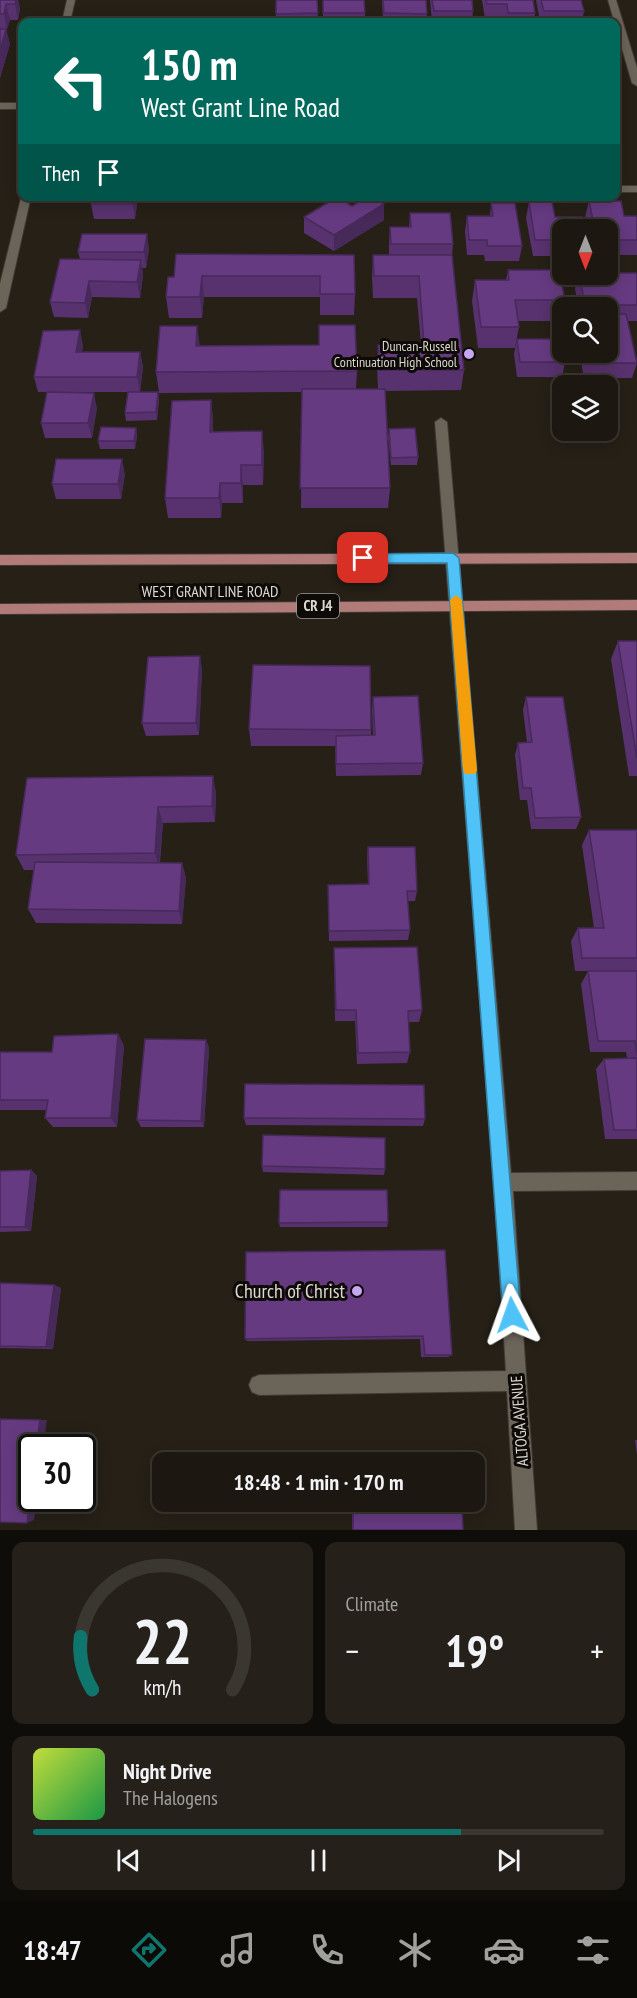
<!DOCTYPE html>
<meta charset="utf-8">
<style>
:root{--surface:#1c1811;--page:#25211a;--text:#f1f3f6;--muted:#a0a09f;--line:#3a3731;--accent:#0f766e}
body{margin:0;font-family:"PT Sans Narrow",sans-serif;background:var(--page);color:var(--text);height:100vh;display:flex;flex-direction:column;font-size:22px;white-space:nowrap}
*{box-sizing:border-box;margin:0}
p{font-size:20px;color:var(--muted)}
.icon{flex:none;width:33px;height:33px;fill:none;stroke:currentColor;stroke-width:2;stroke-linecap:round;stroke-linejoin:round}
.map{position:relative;height:1530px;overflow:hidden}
.side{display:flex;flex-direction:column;gap:12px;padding:12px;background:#0f0d09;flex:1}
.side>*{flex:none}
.banner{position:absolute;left:18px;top:18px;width:602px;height:183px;border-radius:12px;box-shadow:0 3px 15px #0003,0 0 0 2px var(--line);background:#00695c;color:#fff;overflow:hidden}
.needle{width:39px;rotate:180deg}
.buttons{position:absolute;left:552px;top:219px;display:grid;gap:12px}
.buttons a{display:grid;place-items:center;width:66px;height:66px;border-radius:12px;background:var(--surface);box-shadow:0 3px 15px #0003,0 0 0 2px var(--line);font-size:30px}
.speed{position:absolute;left:18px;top:1434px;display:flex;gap:12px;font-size:30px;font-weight:700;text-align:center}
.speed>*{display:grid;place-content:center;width:78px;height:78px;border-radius:50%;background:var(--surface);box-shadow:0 3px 15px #0003,0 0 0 2px var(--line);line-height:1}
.speed .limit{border:3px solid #111;border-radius:9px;background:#fff;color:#111}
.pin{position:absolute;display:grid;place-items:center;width:51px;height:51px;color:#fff;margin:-26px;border-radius:12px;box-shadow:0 3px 9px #0006}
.me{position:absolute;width:66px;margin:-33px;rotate:356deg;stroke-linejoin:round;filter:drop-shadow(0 0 4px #0008)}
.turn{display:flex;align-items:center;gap:21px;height:126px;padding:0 24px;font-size:27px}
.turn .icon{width:78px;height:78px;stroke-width:2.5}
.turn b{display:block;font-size:42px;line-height:51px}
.then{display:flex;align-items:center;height:57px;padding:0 24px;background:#0003;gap:12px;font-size:22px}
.big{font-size:45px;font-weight:600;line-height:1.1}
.side .tile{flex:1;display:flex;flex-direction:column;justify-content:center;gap:9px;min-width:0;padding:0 21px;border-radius:12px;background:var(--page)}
.side .dial{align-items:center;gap:0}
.dial svg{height:156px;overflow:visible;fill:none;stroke:var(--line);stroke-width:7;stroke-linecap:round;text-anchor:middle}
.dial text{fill:var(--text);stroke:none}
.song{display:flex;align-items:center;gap:18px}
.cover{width:72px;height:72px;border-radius:9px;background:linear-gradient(135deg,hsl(70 70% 55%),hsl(140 70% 35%))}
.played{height:6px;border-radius:3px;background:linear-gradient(90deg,var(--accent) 75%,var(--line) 75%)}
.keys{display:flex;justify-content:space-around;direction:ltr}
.heat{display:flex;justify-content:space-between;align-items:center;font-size:33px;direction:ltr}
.side .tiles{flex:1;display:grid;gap:12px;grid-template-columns:1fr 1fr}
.tile:last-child{grid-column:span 2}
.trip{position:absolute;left:152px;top:1452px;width:333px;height:60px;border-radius:12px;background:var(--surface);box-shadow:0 3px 15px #0003,0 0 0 2px var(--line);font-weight:600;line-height:60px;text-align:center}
.dock{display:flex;height:96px;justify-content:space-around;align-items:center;background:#0b0a07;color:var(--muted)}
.dock .icon{width:42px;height:42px}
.dock .current{color:var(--accent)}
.dock b{font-size:27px;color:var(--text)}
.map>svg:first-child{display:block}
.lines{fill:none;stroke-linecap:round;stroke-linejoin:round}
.minor-casing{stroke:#403b34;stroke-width:2}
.major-casing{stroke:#403b34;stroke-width:2}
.minor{fill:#6b6459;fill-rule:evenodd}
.major{fill:#b17b79;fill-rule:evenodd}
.wall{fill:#58326f}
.shaded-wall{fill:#47295a}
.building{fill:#663a81;stroke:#47295a;stroke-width:1.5}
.route{fill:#4fc3f7;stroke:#337fa1;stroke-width:1.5}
.slow{fill:#f59e0b}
.poi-dot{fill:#c5a7f1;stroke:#0d0a07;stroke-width:2}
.labels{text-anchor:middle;stroke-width:6;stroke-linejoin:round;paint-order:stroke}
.far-poi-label{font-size:14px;fill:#dbd7d1;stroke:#0d0a07;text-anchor:end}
.shield{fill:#0d0a07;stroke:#9d9a94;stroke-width:1.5}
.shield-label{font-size:15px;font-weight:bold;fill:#dbd7d1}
.street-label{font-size:16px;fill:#dbd7d1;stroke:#0d0a07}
.near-poi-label{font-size:20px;fill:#dbd7d1;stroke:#0d0a07;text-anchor:end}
</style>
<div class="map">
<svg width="637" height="1530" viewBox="0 0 637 1530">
<rect width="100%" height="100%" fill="#262017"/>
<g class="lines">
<g class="minor-casing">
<g id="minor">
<path d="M67,0H75L70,22H62Z"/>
<path d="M608,0H616L637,68V86L632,83Z"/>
<rect x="0" y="103" width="22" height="6"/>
<rect x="615" y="186" width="22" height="6"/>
<path d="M22,194V196H31L6,308L0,312V284Z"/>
<path d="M441,418L447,422L511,1173L637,1172V1190L513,1191L537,1530H515L507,1391L259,1395L252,1392L249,1385L252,1378L259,1375L506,1371L494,1182L435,422Z"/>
</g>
</g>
<g class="major-casing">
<g id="major">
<path d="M637,553V563L0,565V555Z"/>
<path d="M637,600V610L0,614V604Z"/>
</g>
</g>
<use href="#minor" class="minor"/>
<use href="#major" class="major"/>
</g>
<g class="wall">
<path d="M0,0H18L20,9L18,20H10L7,29H6L10,44L0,78Z"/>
<path d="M276,0H317L318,22H276Z"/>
<path d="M323,0L365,13V22H323Z"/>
<path d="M382,0H426L427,14L426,22H383Z"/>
<path d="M430,0H472L473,11L472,22H432Z"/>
<path d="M482,0H533L535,13L534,22H506L505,19H485Z"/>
<path d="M536,0H581L584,11L582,22H540Z"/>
<path d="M615,114L621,134L618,149H615Z"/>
<path d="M138,196L135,219H94L91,204Z"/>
<path d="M299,196H359V199H340L352,206L384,220L334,251L304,233V217L333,199H299Z"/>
<path d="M589,201L624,216H637V255H608V230H588L585,217Z"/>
<path d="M529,202L555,217L562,230V263H561L560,256H533L526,218Z"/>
<path d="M491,203L522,246L519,261H485L484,255H467L465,232L467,216H490Z"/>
<path d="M410,213L453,244L452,255L464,370L461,390L385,391L390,488L388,508H301L302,392L159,393L156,372L197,326L199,346L357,371L356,389H378L377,366L378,345H421L417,298H373L372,276L373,255H389V243L390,227H409Z"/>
<path d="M149,249L146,268H142L143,275L140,298L92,297L88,318L54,317L50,302L80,259L78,252Z"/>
<path d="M354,255L355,294L354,315H320V297H204L202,318H169L166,297L174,277Z"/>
<path d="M508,270L565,300L560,321H518L519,327L515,348H478L472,301L475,280H506Z"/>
<path d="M637,273V321H627L637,363L632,378H584L579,352H608V308H578L575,288L578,274Z"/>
<path d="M517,339L565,362L562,377H517L514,354Z"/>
<path d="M83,346L82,352H140L143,367L140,392H158L159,400L157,420L126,421L125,413L128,392H53L97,408L92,438H45L41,423L47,392H38L34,377Z"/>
<path d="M211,400L213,420V432L264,451L263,485H243V503H222L221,518H168L165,498Z"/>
<path d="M136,428L137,436L135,449H100L98,441Z"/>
<path d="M389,429L418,457L417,465H391L388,437Z"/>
<path d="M125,474L121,499H56L52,484Z"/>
<path d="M618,641H637V776H629L611,659Z"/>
<path d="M202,669L199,735L146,736L142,723Z"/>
<path d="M373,697L423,763L421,775L336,776L335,746H251L249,729L371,730V735H373L372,710Z"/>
<path d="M526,697L581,817L576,829H531L527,800H520L515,755L518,743L527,742L523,710Z"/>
<path d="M27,778L216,792L215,822L163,823L160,863H182L186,878L182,924L36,923L28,909L34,870H24L16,855Z"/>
<path d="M589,830H637V1139H605L596,1069L604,1059L627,1058L626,1052H590L581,984L588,971H575L571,941L578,928H594L582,845Z"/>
<path d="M368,847L417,891L415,901H408L410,930L408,940L329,941L328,885L368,884L367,858Z"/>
<path d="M334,948L422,1010L419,1022H408L410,1052L407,1063L357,1064L355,1021H335Z"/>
<path d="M118,1034L124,1046L117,1127H53L45,1118L46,1110H0V1052H52Z"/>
<path d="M206,1040L209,1048L204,1127H141L137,1120Z"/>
<path d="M244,1118L425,1119L423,1126L246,1125Z"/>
<path d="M262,1166L385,1169L384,1175L263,1172Z"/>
<path d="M31,1170L37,1176L31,1231L0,1232V1171Z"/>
<path d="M388,1222L387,1227H280L279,1223Z"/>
<path d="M445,1250L452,1355L448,1357H421L420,1339L247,1341L245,1339Z"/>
<path d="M0,1283L54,1285L61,1288L53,1349L0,1348Z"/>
<path d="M635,1440H637V1455Z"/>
<path d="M352,1502H462L463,1530H352Z"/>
</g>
<g class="shaded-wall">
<path d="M16,0H18L20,9L18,20L15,4Z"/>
<path d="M6,4L10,20L7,29L4,14Z"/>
<path d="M6,29L10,44L0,78V50Z"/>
<path d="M134,196H138L135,219L133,204Z"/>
<path d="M384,204V220L334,251V235Z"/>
<path d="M147,234L149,249L146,268L144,252Z"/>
<path d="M141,260L143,275L140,298L137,282Z"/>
<path d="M202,276L204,297L202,318L200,297Z"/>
<path d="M89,281L92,297L88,318L85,303Z"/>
<path d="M197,326L200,347L196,346Z"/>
<path d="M80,330L83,346L79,368L76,352Z"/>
<path d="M140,352L143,367L140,392L137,377Z"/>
<path d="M158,392L159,400L157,420L156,412Z"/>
<path d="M94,393L97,408L92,438L88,423Z"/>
<path d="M211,400L213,420L212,452L210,432Z"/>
<path d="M136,428L137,436L135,449L134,441Z"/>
<path d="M262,431L264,451L263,485L262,465Z"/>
<path d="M122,459L125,474L121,499L118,484Z"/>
<path d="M241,465L243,485V503L241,483Z"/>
<path d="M220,483L222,503L221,518L219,498Z"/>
<path d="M200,656L202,669L199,735L196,723Z"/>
<path d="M213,776L216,792L215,822L212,806Z"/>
<path d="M158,807L163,823L159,868L155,853Z"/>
<path d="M182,863L186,878L182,924L179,911Z"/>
<path d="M118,1034L124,1046L117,1127L111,1118Z"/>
<path d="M206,1040L209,1048L204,1127L201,1121Z"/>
<path d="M31,1170L37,1176L31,1231L25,1227Z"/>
<path d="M54,1285L61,1288L53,1349L46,1347Z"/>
<path d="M40,1420H47L43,1448H36Z"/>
<path d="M32,1486V1498H37L34,1520L27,1523Z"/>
</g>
<g class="building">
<path d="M0,0H16L15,4H6L4,14H0Z"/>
<path d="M276,0H317L318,13L276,14Z"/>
<path d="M323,0H364L365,13H323Z"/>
<path d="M383,0H426L427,14L384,13Z"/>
<path d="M432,0H472L473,11H434Z"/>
<path d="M486,0H533L535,13H508L507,4H487Z"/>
<path d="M541,0H581L584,11H544Z"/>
<path d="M0,29H6L0,50Z"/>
<path d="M615,114H616L621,134H615Z"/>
<path d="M92,196H134L133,204H91Z"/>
<path d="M368,196H371L384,204L334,235L304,217L337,197L352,206Z"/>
<path d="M589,201H621L624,216H637V240H608V230H595Z"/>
<path d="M529,202H552L555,217H582L584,230H562V240H535Z"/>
<path d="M491,203H515L522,246H487V240H469L467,216H493Z"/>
<path d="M410,213H450L453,244H391L390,227H411Z"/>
<path d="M82,234H147L144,252H78Z"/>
<path d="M176,254L354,255L355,294H320V276H202L200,297H166L168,277H174Z"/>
<path d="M373,255H452L464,370H379L378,345H424L419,276H374Z"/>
<path d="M60,259L141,260L137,282L89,281L85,303L50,302Z"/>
<path d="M508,270H559L565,300H515L519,327H481L475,280H509Z"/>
<path d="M608,273H637V305H585L579,274H608Z"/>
<path d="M608,314H626L637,363H588L586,352H608Z"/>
<path d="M319,325H355L357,371L156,372L160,326H197L196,346L319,345Z"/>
<path d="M80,330L76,352H140L137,377H34L43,331Z"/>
<path d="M517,339H561L562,352H563L565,362H520Z"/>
<path d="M302,389H385L390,488H300Z"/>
<path d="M47,392L94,393L88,423H41Z"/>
<path d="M128,392H158L156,412L125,413Z"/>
<path d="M211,400L210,432L262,431V465H241V483H220L219,498H165L172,401Z"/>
<path d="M101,427L136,428L134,441H98Z"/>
<path d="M415,428L418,457L391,458L389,429Z"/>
<path d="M56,459H122L118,484H52Z"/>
<path d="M618,641H637V759Z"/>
<path d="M200,656L196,723H142L148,657Z"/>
<path d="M253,665L370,666L371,730L249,729Z"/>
<path d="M418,696L423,763L336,764V736L375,735L373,697Z"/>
<path d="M526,697H563L581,817L535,818L531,788H523L518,743L532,742Z"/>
<path d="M213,776L212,806L158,807L155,853L16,855L27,778Z"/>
<path d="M589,830H637V958H582L578,928H604Z"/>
<path d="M368,847H415L417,891H407L410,930L329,931L328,885L369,884Z"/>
<path d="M35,862L182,863L179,911L28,909Z"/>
<path d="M417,947L422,1010L408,1011L410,1052L358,1053L356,1010H336L334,948Z"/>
<path d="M588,971H637V1056L635,1041H598Z"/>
<path d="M118,1034L111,1118H45L48,1100H0V1052H52L54,1036Z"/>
<path d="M145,1039L206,1040L201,1121L137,1120Z"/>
<path d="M637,1058V1130H614L604,1059Z"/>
<path d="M245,1084L424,1085L425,1119L244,1118Z"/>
<path d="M263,1135L385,1138V1169L262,1166Z"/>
<path d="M31,1170L25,1227H0V1171Z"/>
<path d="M280,1190H387L388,1222L279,1223Z"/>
<path d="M445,1250L452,1355H425L423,1336L245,1339L246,1252Z"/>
<path d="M0,1283L54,1285L46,1347L0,1346Z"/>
<path d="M0,1419L40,1420L36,1448H32V1486L27,1523L0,1522Z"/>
<path d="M353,1502H462L463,1530H353Z"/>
</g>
<path class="route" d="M453,553L459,558L521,1315L518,1321L512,1323L505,1321L503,1315L447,563H363L356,558L363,554Z"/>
<path class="slow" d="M456,595L462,600L477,770L475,774H465L463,770L450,600Z"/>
<g class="poi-dot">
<circle cx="469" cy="354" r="6"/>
<circle cx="357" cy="1291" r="6"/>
</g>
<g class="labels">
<g class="far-poi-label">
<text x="457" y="351">Duncan-Russell<tspan x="457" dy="16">Continuation High School</tspan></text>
</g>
<rect class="shield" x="297" y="594" width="42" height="24" rx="4.5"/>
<g class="shield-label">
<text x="318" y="611">CR J4</text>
</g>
<g class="street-label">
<text x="210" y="597">WEST GRANT LINE ROAD</text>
<text transform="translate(519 1421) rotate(-94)" y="6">ALTOGA AVENUE</text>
</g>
<g class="near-poi-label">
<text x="345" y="1298">Church of Christ</text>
</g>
</g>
</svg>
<div class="buttons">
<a><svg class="needle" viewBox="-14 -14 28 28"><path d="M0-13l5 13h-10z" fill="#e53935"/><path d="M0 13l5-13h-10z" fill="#a0a09f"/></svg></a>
<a><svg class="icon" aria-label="search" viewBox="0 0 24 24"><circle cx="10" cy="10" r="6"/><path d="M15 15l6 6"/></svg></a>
<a><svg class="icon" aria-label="layers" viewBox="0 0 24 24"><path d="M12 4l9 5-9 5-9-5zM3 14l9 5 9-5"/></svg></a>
</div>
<div class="speed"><div class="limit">30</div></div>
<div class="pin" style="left:363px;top:558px;background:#d93025"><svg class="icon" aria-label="arrive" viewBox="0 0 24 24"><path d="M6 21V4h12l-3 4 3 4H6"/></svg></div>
<svg class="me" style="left:512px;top:1315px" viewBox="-20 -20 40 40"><path d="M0-17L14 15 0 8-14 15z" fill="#4fc3f7" stroke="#fff" stroke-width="4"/></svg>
<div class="trip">18:48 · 1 min · 170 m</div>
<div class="banner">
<div class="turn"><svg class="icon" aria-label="left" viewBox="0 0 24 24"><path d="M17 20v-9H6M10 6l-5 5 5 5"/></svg><div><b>150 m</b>West Grant Line Road</div></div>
<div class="then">Then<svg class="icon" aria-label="arrive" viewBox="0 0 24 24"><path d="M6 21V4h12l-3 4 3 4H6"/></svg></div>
</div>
</div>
<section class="side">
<div class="tiles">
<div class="tile dial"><svg viewBox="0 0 100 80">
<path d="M14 69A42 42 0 1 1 86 69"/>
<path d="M14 69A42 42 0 0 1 8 42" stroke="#0f766e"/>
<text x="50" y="56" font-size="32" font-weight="700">22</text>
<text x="50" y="72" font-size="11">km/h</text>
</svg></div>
<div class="tile"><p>Climate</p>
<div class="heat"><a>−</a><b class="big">19°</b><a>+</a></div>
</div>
<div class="tile">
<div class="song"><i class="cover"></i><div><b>Night Drive</b><p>The Halogens</p></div></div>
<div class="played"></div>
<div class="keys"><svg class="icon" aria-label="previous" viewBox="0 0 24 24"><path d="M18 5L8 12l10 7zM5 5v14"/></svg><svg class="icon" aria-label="pause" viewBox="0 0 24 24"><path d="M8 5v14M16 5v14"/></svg><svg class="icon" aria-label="next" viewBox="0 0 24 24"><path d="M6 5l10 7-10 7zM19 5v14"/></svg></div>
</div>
</div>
</section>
<nav class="dock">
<b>18:47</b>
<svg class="icon current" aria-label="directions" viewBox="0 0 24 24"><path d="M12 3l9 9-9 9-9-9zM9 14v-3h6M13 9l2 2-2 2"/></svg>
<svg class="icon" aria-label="music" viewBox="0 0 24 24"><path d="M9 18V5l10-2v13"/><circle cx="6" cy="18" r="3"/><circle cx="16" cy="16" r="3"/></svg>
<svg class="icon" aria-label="phone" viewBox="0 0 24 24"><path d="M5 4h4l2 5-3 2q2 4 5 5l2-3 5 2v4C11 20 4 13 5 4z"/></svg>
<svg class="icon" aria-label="climate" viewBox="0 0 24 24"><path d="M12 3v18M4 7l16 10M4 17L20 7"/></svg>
<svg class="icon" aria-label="car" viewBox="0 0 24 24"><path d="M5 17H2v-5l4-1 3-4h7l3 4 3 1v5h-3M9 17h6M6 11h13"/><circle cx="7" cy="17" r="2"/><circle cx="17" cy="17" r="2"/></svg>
<svg class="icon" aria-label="filters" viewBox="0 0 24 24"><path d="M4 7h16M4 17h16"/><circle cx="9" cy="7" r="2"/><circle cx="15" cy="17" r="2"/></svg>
</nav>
